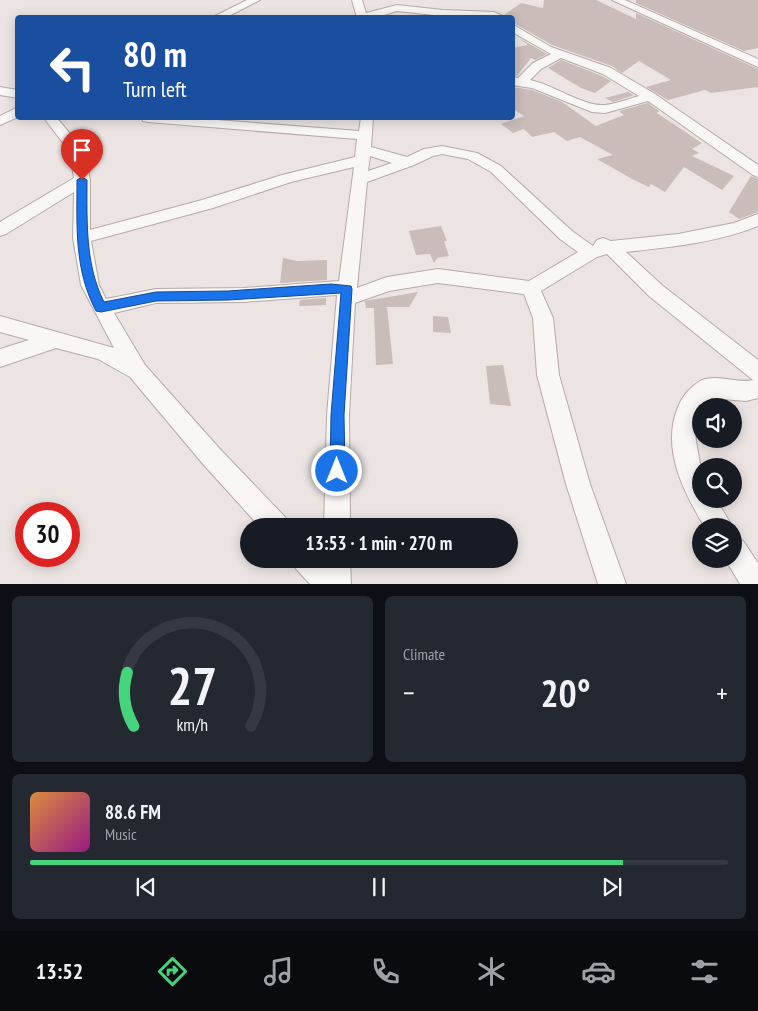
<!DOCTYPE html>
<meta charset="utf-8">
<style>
:root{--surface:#171b24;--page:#242831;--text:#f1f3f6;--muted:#9ea1a6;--line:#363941;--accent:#45d37c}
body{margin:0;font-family:"PT Sans Narrow",sans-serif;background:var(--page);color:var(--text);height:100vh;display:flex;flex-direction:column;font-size:19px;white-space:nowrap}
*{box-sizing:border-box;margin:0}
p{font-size:16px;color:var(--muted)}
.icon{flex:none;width:28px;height:28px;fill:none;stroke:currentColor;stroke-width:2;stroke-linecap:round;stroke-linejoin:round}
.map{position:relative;height:584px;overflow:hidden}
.panel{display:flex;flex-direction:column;gap:12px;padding:12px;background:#0d0f14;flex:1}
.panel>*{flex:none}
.guide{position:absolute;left:15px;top:15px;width:500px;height:105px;border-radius:5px;box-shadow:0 2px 12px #0003;background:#1a4fa0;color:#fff;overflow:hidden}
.controls{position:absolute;left:692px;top:398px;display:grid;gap:10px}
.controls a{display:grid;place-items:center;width:50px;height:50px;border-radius:50%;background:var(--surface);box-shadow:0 2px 12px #0003;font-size:25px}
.speed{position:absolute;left:15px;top:502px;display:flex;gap:10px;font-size:25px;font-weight:700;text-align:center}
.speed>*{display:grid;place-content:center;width:65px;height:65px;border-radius:50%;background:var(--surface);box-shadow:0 2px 12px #0003;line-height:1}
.speed .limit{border:8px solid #d22;background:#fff;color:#111}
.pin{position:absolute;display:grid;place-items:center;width:42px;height:42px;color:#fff;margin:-51px -21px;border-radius:50% 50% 50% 0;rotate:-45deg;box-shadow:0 0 5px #0007}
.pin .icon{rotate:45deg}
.me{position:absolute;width:55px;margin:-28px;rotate:0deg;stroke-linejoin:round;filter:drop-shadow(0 0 4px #0008)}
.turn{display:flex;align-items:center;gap:18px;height:105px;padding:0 25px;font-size:22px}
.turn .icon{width:65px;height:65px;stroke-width:2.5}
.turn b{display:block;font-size:35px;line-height:42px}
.big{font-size:38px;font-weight:700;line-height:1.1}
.panel .tile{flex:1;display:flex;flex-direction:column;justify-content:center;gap:8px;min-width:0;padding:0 18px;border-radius:8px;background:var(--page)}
.panel .dial{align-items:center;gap:0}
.dial svg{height:130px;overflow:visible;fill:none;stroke:var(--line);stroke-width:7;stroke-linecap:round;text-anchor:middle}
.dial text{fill:var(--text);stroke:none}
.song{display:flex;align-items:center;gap:15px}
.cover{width:60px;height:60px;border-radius:8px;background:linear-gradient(135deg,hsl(30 70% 55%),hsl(310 70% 35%))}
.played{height:5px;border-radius:2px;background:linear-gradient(90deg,var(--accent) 85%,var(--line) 85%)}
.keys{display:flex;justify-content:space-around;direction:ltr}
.heat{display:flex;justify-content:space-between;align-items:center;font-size:28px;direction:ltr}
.panel .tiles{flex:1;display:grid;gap:12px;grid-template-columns:1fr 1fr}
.tile:last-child{grid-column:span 2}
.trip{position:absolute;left:240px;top:518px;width:278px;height:50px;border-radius:25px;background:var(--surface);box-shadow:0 2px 12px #0003;font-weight:700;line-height:50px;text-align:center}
.tabs{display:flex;height:80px;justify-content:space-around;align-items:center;background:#090b0e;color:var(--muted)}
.tabs .icon{width:35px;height:35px}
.tabs .selected{color:var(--accent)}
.tabs b{font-size:22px;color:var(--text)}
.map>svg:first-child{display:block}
.building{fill:#c9bcb9}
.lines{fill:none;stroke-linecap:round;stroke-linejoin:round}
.street-casing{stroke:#b6aaa7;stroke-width:2}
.street{fill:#f9f6f6;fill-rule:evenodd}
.route{fill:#1a73e8;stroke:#114b97}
</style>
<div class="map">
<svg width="758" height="584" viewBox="0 0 758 584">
<rect width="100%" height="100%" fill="#ebe4e2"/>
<g class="building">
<path d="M544,0H596L636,19V13L758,69V87L711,93L705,90L668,100L646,87L671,80L639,61L622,73L612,66L552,45L512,22V18L504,15L521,3L543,8Z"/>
<path d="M636,0H758V48L744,51L636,3Z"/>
<path d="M519,38L547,54L535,60L531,58L517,76L512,75V48L528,45Z"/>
<path d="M561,60L602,76L611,81L595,93L581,88L548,68Z"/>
<path d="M512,87L532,90L562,102L596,126L624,115L619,111L648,103L659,111L657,113L702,143L692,149L699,153L692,156L734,176L722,190L684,167L665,192L651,184L649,187L634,180L597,159L613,155L580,137L567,141L554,132L532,137L524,129L513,133L501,124L524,116L512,108Z"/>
<path d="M628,92L634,95L613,102L605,98Z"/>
<path d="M751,176L758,179V212L739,219L729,212Z"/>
<path d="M441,226L447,241H444L449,256L437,258L434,263L430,254L416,255L409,231Z"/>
<path d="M283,258L297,261L327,260V280L280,283Z"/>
<path d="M418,292L409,307H387L393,364L376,365L374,308H366L365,301Z"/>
<path d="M326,298V305L299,306L300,300Z"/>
<path d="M433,316L448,317L451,333L433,332Z"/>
<path d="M503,365L511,406L490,404L486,366Z"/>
</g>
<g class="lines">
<g class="street-casing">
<g id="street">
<path d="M247,0H260L225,18H211Z"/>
<path d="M352,0H362L366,13L397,5L443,10L494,12L507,18L443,16L397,11L374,18H357Z"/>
<path d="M612,0H625L758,59V67Z"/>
<path d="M512,24L551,47L611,68L655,94L758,165V177L753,175L648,101L605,113L592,112L532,88L512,85V77L518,78L533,63L551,54L512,32ZM561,58L603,74L639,96C628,99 616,104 605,105C584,107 552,84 530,80L541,69Z"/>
<path d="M0,87L18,90V98L0,95Z"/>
<path d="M18,107V117L0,125V116Z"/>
<path d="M44,118H57L84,151L90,180V230L202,200L282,175L355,157L357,139L148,122L143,121L142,118H191L359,131L361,118H373L371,147L407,157L424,149L442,146L477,153L501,166L572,231L593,246L597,240L603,238L611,241L678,234L734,223L758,214V226C716,243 670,247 626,252L663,286L758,360V398L746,401L711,398C685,419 698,442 701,471C702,480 701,490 701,499H716L732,526H704C683,491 661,448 678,407C682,397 690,387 700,381C716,373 737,384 753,380L649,296L607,254L597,257L541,291L553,318L559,375L590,484L626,584H598L566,484L537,375L533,318L524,294L438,283L389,291L355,303L349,415L350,526H324L327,415L337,295L244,302L156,303L114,313L145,365L219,448L285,517L289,526H259L203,464L130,377L98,359L56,348L0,367V349L29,340L0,332V316L114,348L81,285L73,238L74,192L6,234L0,236V222L74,178L70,152ZM442,154L468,159L491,172L560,239L578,252L529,281L438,269L387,277L357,288L367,182L414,165L433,156ZM370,156L392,163L368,171ZM354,167L339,281L244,288L156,289L106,299L99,285L91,241L213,208L291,182Z"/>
<path d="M734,537L743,541L758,563V584H740L725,559H734Z"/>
<path d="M293,559H350L351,584H310L296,569Z"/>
</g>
</g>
<use href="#street" class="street"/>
</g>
<path class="route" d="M82,177L87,180C87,222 85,264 104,302L156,292L228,291L331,284L351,286L352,289L344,415L345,471L342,476L337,478L332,476L330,471L331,415L341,293L228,300L156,301L101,312L96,311C74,269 77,226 77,180Z"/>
</svg>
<div class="controls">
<a><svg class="icon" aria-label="sound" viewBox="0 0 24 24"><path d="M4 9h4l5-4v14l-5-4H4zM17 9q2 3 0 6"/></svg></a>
<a><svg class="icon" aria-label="search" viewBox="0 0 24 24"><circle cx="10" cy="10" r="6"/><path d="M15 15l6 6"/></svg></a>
<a><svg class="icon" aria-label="layers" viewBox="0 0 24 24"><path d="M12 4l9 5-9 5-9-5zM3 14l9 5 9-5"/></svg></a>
</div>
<div class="speed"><div class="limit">30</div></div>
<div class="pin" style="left:82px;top:180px;background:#d93025"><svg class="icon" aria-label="arrive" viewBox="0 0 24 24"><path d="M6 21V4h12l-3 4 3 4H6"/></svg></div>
<svg class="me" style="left:337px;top:471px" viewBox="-20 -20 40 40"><circle r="17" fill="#1a73e8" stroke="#fff" stroke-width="3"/><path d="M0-11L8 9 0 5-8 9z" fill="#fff"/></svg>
<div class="trip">13:53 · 1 min · 270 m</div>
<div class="guide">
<div class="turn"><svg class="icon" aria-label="left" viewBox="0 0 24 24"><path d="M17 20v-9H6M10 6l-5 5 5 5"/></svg><div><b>80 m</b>Turn left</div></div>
</div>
</div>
<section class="panel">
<div class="tiles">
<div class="tile dial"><svg viewBox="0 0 100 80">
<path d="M14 69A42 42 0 1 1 86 69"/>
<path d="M14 69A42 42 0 0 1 10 36" stroke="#45d37c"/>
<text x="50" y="56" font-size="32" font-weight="700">27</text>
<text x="50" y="72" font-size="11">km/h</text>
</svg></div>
<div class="tile"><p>Climate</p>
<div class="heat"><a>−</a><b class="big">20°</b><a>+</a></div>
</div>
<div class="tile">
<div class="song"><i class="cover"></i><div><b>88.6 FM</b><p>Music</p></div></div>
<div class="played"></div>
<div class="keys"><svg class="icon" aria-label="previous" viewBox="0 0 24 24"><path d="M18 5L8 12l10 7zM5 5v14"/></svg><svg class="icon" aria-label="pause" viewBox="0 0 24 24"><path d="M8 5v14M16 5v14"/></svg><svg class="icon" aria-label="next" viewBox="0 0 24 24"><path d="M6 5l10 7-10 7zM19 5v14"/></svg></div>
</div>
</div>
</section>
<nav class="tabs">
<b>13:52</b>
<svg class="icon selected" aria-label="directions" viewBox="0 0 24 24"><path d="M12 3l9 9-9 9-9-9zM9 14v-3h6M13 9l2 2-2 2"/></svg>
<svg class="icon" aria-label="music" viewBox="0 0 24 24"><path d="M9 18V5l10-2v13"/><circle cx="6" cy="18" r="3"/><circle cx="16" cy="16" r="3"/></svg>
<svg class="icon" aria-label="phone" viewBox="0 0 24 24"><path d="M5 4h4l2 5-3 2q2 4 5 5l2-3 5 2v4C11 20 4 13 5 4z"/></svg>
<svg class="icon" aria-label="climate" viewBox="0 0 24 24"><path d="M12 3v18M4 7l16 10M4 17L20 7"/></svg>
<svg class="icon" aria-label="car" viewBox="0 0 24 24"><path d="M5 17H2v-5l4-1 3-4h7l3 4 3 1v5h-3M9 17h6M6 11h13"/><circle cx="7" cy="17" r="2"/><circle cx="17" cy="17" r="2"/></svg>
<svg class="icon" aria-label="filters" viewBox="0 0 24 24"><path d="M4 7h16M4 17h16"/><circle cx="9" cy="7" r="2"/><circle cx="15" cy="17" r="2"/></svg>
</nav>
